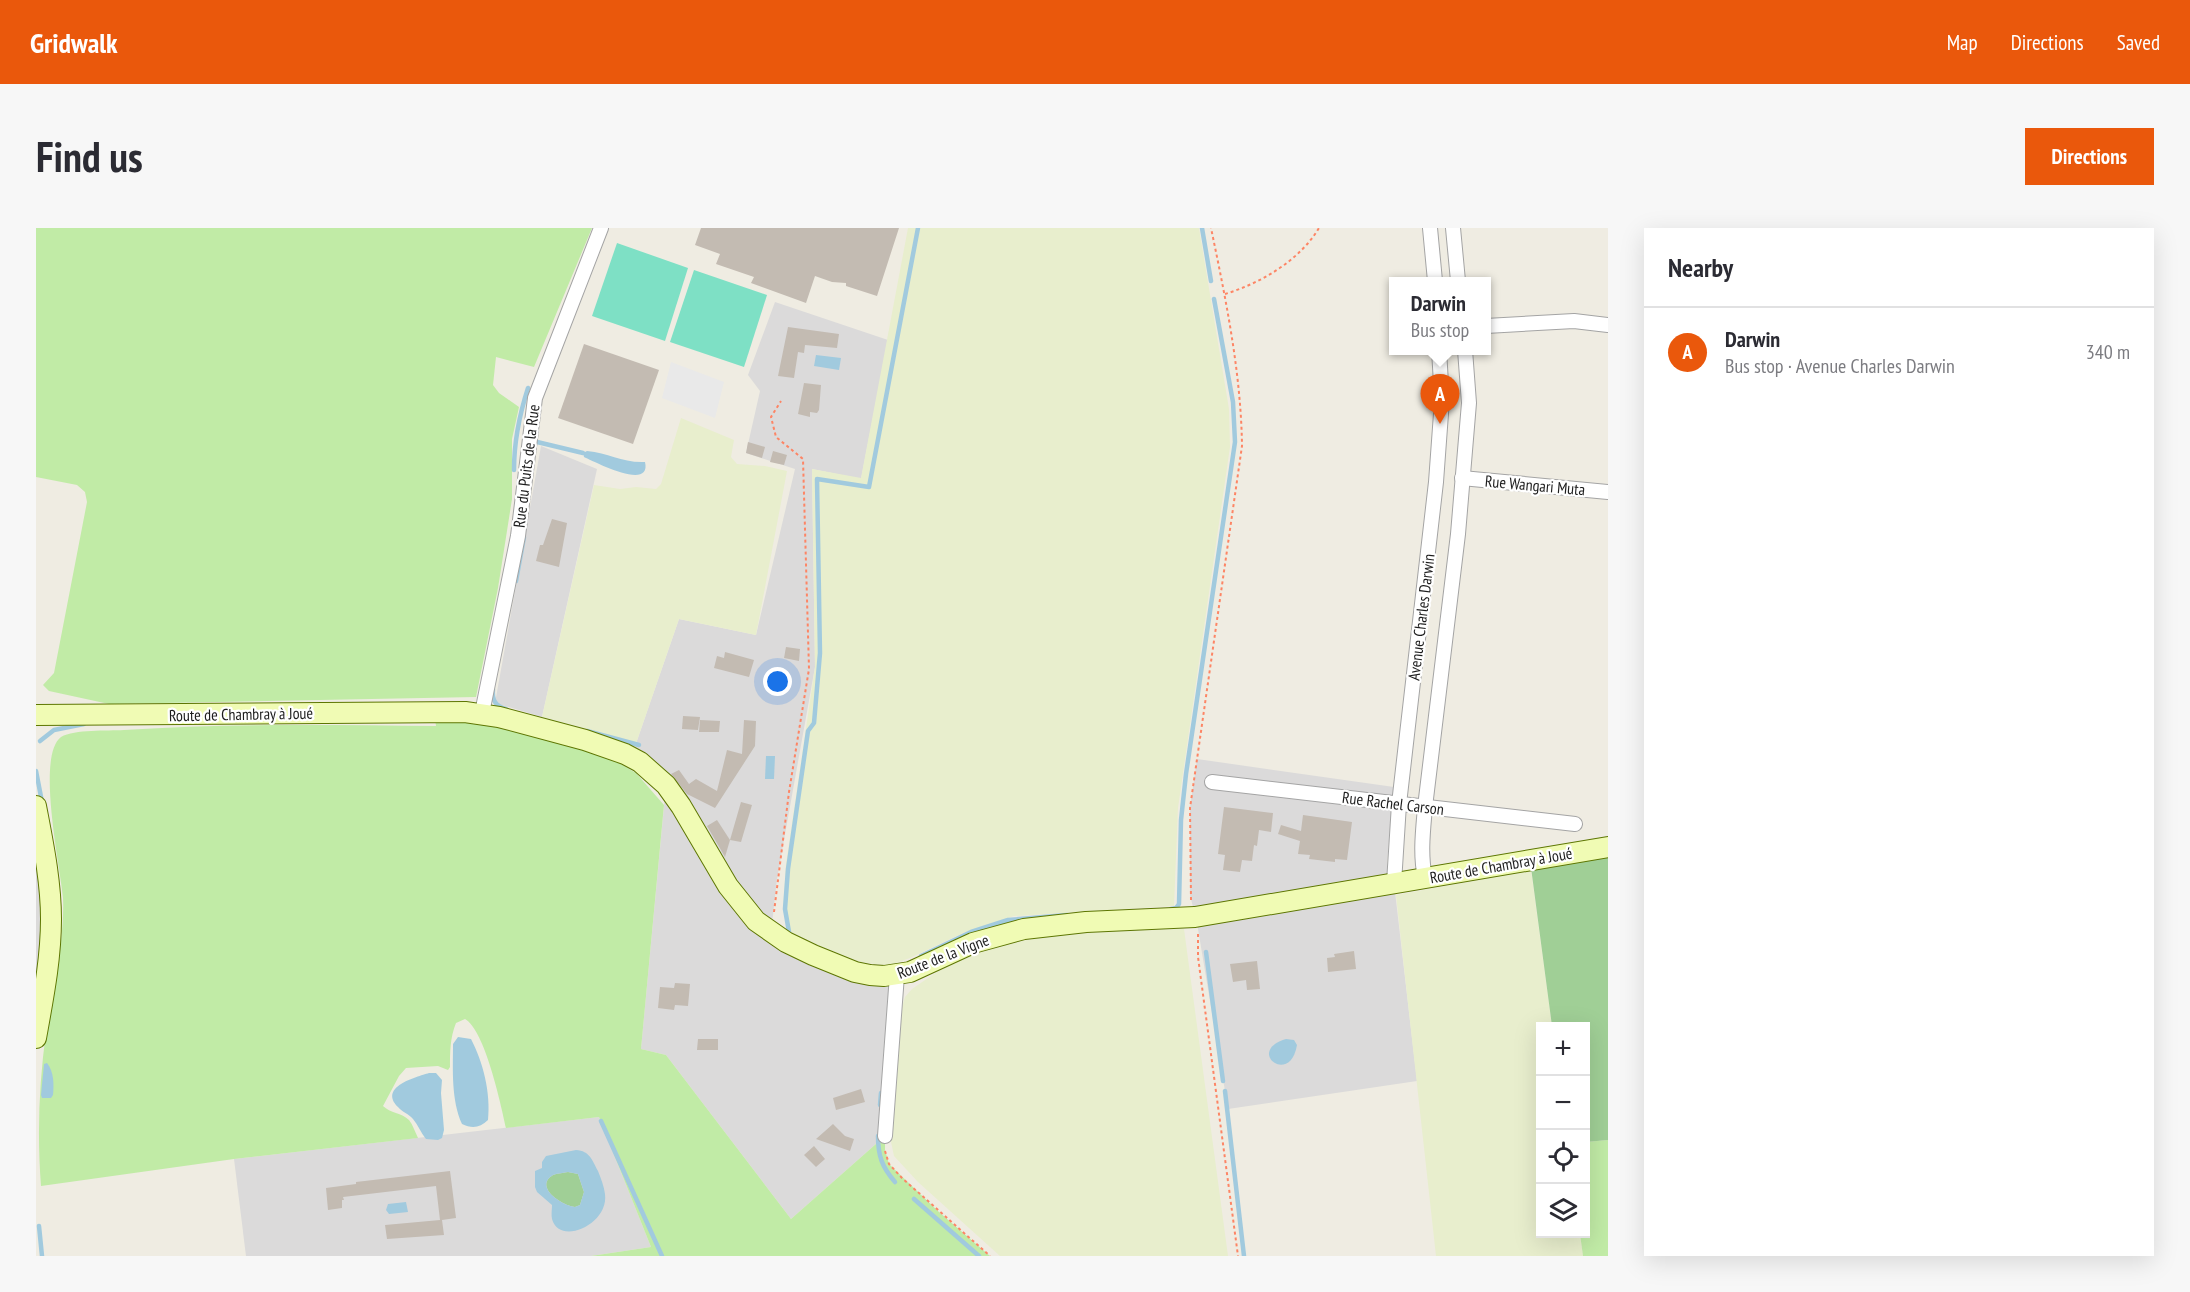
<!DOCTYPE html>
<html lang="en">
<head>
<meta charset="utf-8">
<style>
	body { margin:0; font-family:"PT Sans Narrow",sans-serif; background:#f7f7f7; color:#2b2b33 }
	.controls { position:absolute; right:18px; bottom:18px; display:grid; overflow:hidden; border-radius:0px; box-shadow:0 6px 24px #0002 }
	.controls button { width:54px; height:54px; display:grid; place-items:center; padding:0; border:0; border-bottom:2px solid #e1e1e2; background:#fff; color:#2b2b33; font:30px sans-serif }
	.you { position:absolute; left:742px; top:454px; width:21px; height:21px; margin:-15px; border:4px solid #fff; border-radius:50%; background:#1a73e8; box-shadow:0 0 0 9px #1a73e833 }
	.badge { display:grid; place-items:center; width:39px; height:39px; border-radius:50%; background:#ea580c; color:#fff; font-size:20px; font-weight:700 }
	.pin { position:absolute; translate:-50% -50px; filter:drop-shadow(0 2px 3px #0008) }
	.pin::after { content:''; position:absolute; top:32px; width:21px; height:18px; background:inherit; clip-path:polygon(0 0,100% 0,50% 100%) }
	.popup { position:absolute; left:1353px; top:49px; width:102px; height:78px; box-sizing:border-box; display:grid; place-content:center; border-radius:0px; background:#fff; filter:drop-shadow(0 2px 4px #0005); font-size:20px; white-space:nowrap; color:#7c7c81 }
	.popup b { font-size:22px; color:#2b2b33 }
	.popup::after { content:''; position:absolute; left:50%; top:100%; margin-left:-12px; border:12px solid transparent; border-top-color:#fff }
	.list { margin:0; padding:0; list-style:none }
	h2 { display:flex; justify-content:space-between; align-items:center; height:78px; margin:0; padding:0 24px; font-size:26px }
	h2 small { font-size:20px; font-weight:400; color:#7c7c81 }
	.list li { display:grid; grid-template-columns:39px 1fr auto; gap:18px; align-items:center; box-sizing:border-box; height:90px; padding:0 24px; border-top:2px solid #e1e1e2 }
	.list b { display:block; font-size:22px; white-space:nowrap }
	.list p { margin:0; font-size:20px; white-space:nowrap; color:#7c7c81 }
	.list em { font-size:20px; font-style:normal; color:#7c7c81 }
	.icon { flex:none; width:33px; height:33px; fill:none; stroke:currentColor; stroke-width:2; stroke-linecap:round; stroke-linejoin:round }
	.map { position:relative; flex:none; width:1572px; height:1028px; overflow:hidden; border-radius:0px }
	header { display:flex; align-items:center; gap:36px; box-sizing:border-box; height:84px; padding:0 30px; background:#ea580c; color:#fff }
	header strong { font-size:28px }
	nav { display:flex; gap:33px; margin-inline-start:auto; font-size:21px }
	.intro { display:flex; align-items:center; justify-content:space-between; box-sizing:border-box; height:144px; padding:0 36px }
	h1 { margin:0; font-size:42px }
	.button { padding:15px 27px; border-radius:0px; background:#ea580c; color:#fff; font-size:21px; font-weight:700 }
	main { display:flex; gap:36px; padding:0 36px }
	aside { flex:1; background:#fff; border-radius:0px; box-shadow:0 6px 24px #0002 }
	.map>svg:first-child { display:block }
	.residential { fill:#dbdada }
	.farmland { fill:#e8eecd }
	.grass { fill:#c1eba6 }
	.forest { fill:#a0cf96 }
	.pitch { fill:#7ee0c5 }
	.parking { fill:#e9e9e9 }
	.water { fill:#a1cade; fill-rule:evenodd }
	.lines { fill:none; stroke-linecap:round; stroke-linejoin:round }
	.stream { stroke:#a1cade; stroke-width:4.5 }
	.building { fill:#c3bbb2 }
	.street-casing { stroke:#a4a4a4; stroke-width:16 }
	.secondary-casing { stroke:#5d7602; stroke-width:22 }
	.path { stroke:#fd8565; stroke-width:2; stroke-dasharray:3 3; stroke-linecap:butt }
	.street { stroke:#fff; stroke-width:14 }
	.secondary { stroke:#f0fbb4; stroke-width:20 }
	.labels { text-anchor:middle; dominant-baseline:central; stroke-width:4.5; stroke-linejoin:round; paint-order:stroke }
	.street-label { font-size:16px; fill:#1d1d1d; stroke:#fff }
</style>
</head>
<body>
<header>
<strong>Gridwalk</strong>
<nav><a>Map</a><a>Directions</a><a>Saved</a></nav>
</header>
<div class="intro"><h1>Find us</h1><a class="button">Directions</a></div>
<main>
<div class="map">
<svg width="1572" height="1028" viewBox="0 0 1572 1028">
	<rect width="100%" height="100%" fill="#efece2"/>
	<!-- residential -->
	<g class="residential">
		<polygon points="739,74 852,112 825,251 776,241 779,439 741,651 735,705 755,717 861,747 849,908 755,991 630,827 605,821 630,557 595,530 643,391 720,407 759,241 710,225 724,163 712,147"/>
		<polygon points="505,218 561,241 506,489 459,475"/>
		<polygon points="1161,531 1358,559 1351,635 1358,655 1381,853 1192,881 1161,695 1154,667 1154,580"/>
		<polygon points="10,632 0,797 0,634"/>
		<polygon points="563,889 615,1019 555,1028 210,1028 198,931"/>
	</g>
	<!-- farmland -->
	<g class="farmland">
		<polygon points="872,0 1163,0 1193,181 1194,219 1142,580 1138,678 978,688 927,705 874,730 854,737 846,737 824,734 797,725 753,705 747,682 750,636 779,439 776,241 825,250"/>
		<polygon points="645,190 698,212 695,229 701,236 729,238 751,243 720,407 643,391 595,530 506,500 506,489 558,257 584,261 600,259 620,261 625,256"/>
		<polygon points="1495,642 1516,798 1504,798 1504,1006 1544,1006 1547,1028 1400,1028 1360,667"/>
		<polygon points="1148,701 1192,1028 964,1028 882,954 858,928 855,914 865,782 869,769 876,761 911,737 960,715 1027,704"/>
	</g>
	<!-- grass -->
	<g class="grass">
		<polygon points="0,0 556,0 498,139 460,129 457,157 463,165 483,179 476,211 476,271 462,360 440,469 73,476 13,463 7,457 18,445 51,274 49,264 41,257 0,249"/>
		<path d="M 399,491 L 440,492 L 550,521 L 578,532 L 600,545 L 628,577 L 605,821 L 630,827 L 755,991 L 849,908 L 849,922 L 853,936 L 903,984 L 954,1028 L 555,1028 L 615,1019 L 563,889 L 470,900 C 465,877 449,802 429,791 L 420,795 C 414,810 414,824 414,839 L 412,842 L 402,838 L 370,840 L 363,848 L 347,878 C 354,885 366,885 373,892 C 377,897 379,904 382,910 L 198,931 L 5,958 C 1,906 3,856 10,804 C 16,761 29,713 27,670 C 24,637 0,528 25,509 C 39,501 71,503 88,502 C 191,495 296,497 400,498 Z"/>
		<polygon points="1572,912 1572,1028 1547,1028 1544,1006 1550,1006 1550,914"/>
	</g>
	<!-- forest -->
	<g class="forest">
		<polygon points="1572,609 1572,912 1550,914 1550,798 1516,798 1494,632"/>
		<path d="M 532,944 L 542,946 L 548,964 L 544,977 L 539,979 C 527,978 497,959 517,947 C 522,945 528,945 532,944 Z"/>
	</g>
	<!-- pitch -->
	<g class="pitch">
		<polygon points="581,15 652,40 629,113 556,88"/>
		<polygon points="658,42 731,67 708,139 634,114"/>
	</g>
	<!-- parking -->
	<polygon class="parking" points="635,134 688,154 679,190 626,170"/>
	<!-- water -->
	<g class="water">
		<polygon points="780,127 805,130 803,142 778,138"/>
		<path d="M 551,223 C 573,225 586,235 609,234 C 616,264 557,233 548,229 L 547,225 Z"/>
		<polygon points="730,528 739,528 738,551 729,551"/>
		<path d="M 422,809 L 435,811 C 447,834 455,865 452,892 C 444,900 436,901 426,896 C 415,872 417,841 417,816 Z"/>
		<path d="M 1250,811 L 1258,812 L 1261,817 C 1254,859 1209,823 1250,811 Z"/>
		<path d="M 11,835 C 18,844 18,856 17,867 L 15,870 L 6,870 L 5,867 L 8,836 Z"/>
		<path d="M 393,845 L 400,845 L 406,852 L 405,865 L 408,902 L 406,910 L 402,912 L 390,911 C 385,905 382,897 377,891 C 373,886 366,884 362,879 C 342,859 380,849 393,845 Z"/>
		<path d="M 540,922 C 554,923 556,932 562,943 C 565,951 568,958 569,966 C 573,997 523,1018 516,991 C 515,987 516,981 516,977 L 501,964 L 499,959 L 499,943 L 506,940 L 506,934 L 510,928 ZM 532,944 L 542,946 L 548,964 L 544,977 L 539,979 C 527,978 497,959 517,947 C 522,945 528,945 532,944 Z"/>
		<polygon points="370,974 372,984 353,986 350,982 352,976"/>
	</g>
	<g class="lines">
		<!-- stream -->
		<g class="stream">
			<polyline points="1166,0 1175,53"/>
			<polyline points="497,213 547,225"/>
			<path d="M 478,242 C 478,213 483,188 492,160"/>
			<polyline points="480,353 488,309"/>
			<path d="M 457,461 C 456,472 459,478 470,481"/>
			<polyline points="551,503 603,517"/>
			<polyline points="4,513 18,502 48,496"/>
			<polyline points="0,543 6,574"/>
			<polyline points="1135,681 1140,680 1143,676 1145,592 1150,546 1199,214 1197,174 1178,71"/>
			<polyline points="753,704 749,681 752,641 772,503 778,495 784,425 781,251 833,259 882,0"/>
			<polyline points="1170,724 1187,853"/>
			<polyline points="885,728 935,704 972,692 1031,687"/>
			<polyline points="1189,863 1208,1028"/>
			<polyline points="844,877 845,865"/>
			<polyline points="565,893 626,1028"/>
			<path d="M 842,908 C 842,928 846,939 859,954"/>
			<polyline points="878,971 943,1028"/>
			<polyline points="3,998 6,1028"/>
		</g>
	</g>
	<!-- building -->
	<g class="building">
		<polygon points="665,0 863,0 841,68 810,58 810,55 796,54 779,48 770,75 715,55 718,49 680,36 684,26 659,17"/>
		<polygon points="752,99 803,106 801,120 769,117 768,125 762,124 758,150 742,148"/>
		<polygon points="548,116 623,142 597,216 522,190"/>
		<polygon points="768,155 785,157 783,182 781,185 774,184 774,189 762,186"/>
		<polygon points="712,214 729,219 726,230 710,225"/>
		<polygon points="737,223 751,227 748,237 734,234"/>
		<polygon points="516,291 531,295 523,339 500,333 504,317 507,317"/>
		<polygon points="750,419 764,421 763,433 748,430"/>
		<polygon points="689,424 718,432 713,449 678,440 681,428 688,430"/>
		<polygon points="647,488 664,489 662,502 646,501"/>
		<polygon points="664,492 684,493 683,504 663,504"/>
		<polygon points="708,492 720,493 719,518 679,580 651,566 635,546 643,542 653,556 660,551 681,563 691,522 706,526"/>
		<polygon points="705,574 716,577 705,614 694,612"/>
		<polygon points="1188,579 1237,585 1235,604 1223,602 1221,618 1218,617 1216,633 1206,632 1204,644 1187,642 1189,627 1182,626"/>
		<polygon points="1267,587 1316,594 1311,632 1299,631 1299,634 1273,631 1274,627 1262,626 1264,613 1242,606 1245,597 1265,603"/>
		<polygon points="681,592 694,612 689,629 671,598"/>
		<polygon points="1318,723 1320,741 1292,744 1291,730 1299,729 1298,726"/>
		<polygon points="1221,733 1224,761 1211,762 1210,752 1197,754 1194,736"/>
		<polygon points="639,755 654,756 652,778 639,777 638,782 622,780 624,759 638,760"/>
		<polygon points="662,811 682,811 682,822 661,822"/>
		<polygon points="825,861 829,874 800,882 797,870"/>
		<polygon points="797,896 809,908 818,911 814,923 780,911"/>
		<polygon points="778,918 789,931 780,939 768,927"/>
		<polygon points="414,943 420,990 406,992 408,1007 351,1011 349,997 404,992 400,958 307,969 308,972 306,972 306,980 292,982 290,960 320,956 320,954"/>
	</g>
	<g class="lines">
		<defs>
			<g id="street">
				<polyline points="1394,0 1399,53"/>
				<polyline points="1417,0 1422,53"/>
				<polyline points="1450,98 1538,93 1572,97"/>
				<polyline points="1426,250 1572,264"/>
				<polyline points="446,485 482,308 499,170 565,0"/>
				<polyline points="1176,554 1539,596"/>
				<path d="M 1389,650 C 1384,626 1387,603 1389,579 L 1422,306 L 1433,175 L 1429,122"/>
				<polyline points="1358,655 1363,576 1400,254 1406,172 1403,122"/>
				<polyline points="849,908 861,747"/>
			</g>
			<g id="secondary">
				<polyline points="0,487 429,484 463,489 549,512 589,526 604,534 630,557 645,578 692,658 720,693 750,714 777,727 819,744 834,747 848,748 874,744 937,715 988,701 1050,694 1159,689 1572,619"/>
				<path d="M 0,578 C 7,615 15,653 15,691 C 15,731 7,771 0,810"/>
			</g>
		</defs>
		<!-- street casing -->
		<use href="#street" class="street-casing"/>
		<!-- secondary casing -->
		<use href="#secondary" class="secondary-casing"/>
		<!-- path -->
		<g class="path">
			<path d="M 1189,66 C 1225,55 1263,33 1283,0"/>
			<path d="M 1155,672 L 1154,580 L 1206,218 C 1205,145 1190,72 1175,0"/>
			<polyline points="738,684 753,564 773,441 767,231 740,209 735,189 745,173"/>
			<polyline points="1162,706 1162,729 1202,1028"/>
			<polyline points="849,923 853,936 866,950 954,1028"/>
		</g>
		<!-- street -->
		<use href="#street" class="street"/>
		<!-- secondary -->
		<use href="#secondary" class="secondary"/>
	</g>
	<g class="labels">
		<!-- street labels -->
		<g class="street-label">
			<text transform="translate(490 238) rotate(-83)">Rue du Puits de la Rue</text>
			<text transform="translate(1499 257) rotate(5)">Rue Wangari Muta</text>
			<text transform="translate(1385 389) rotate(-83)">Avenue Charles Darwin</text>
			<text transform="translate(205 486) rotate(-1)">Route de Chambray à Joué</text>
			<text transform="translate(1357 575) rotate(7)">Rue Rachel Carson</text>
			<text transform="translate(1465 637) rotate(-10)">Route de Chambray à Joué</text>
			<text transform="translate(907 728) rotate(-21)">Route de la Vigne</text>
		</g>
	</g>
</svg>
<div class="controls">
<button>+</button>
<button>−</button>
<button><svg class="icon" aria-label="locate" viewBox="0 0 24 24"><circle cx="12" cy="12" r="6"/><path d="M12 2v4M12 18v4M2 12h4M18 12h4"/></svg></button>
<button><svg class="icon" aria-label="layers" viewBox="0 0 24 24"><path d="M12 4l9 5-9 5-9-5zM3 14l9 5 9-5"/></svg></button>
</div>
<div class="you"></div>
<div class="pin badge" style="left:1404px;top:196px">A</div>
<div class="popup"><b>Darwin</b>Bus stop</div>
</div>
<aside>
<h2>Nearby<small></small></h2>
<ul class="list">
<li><span class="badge">A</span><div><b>Darwin</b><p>Bus stop · Avenue Charles Darwin</p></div><em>340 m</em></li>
</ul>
</aside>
</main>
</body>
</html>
